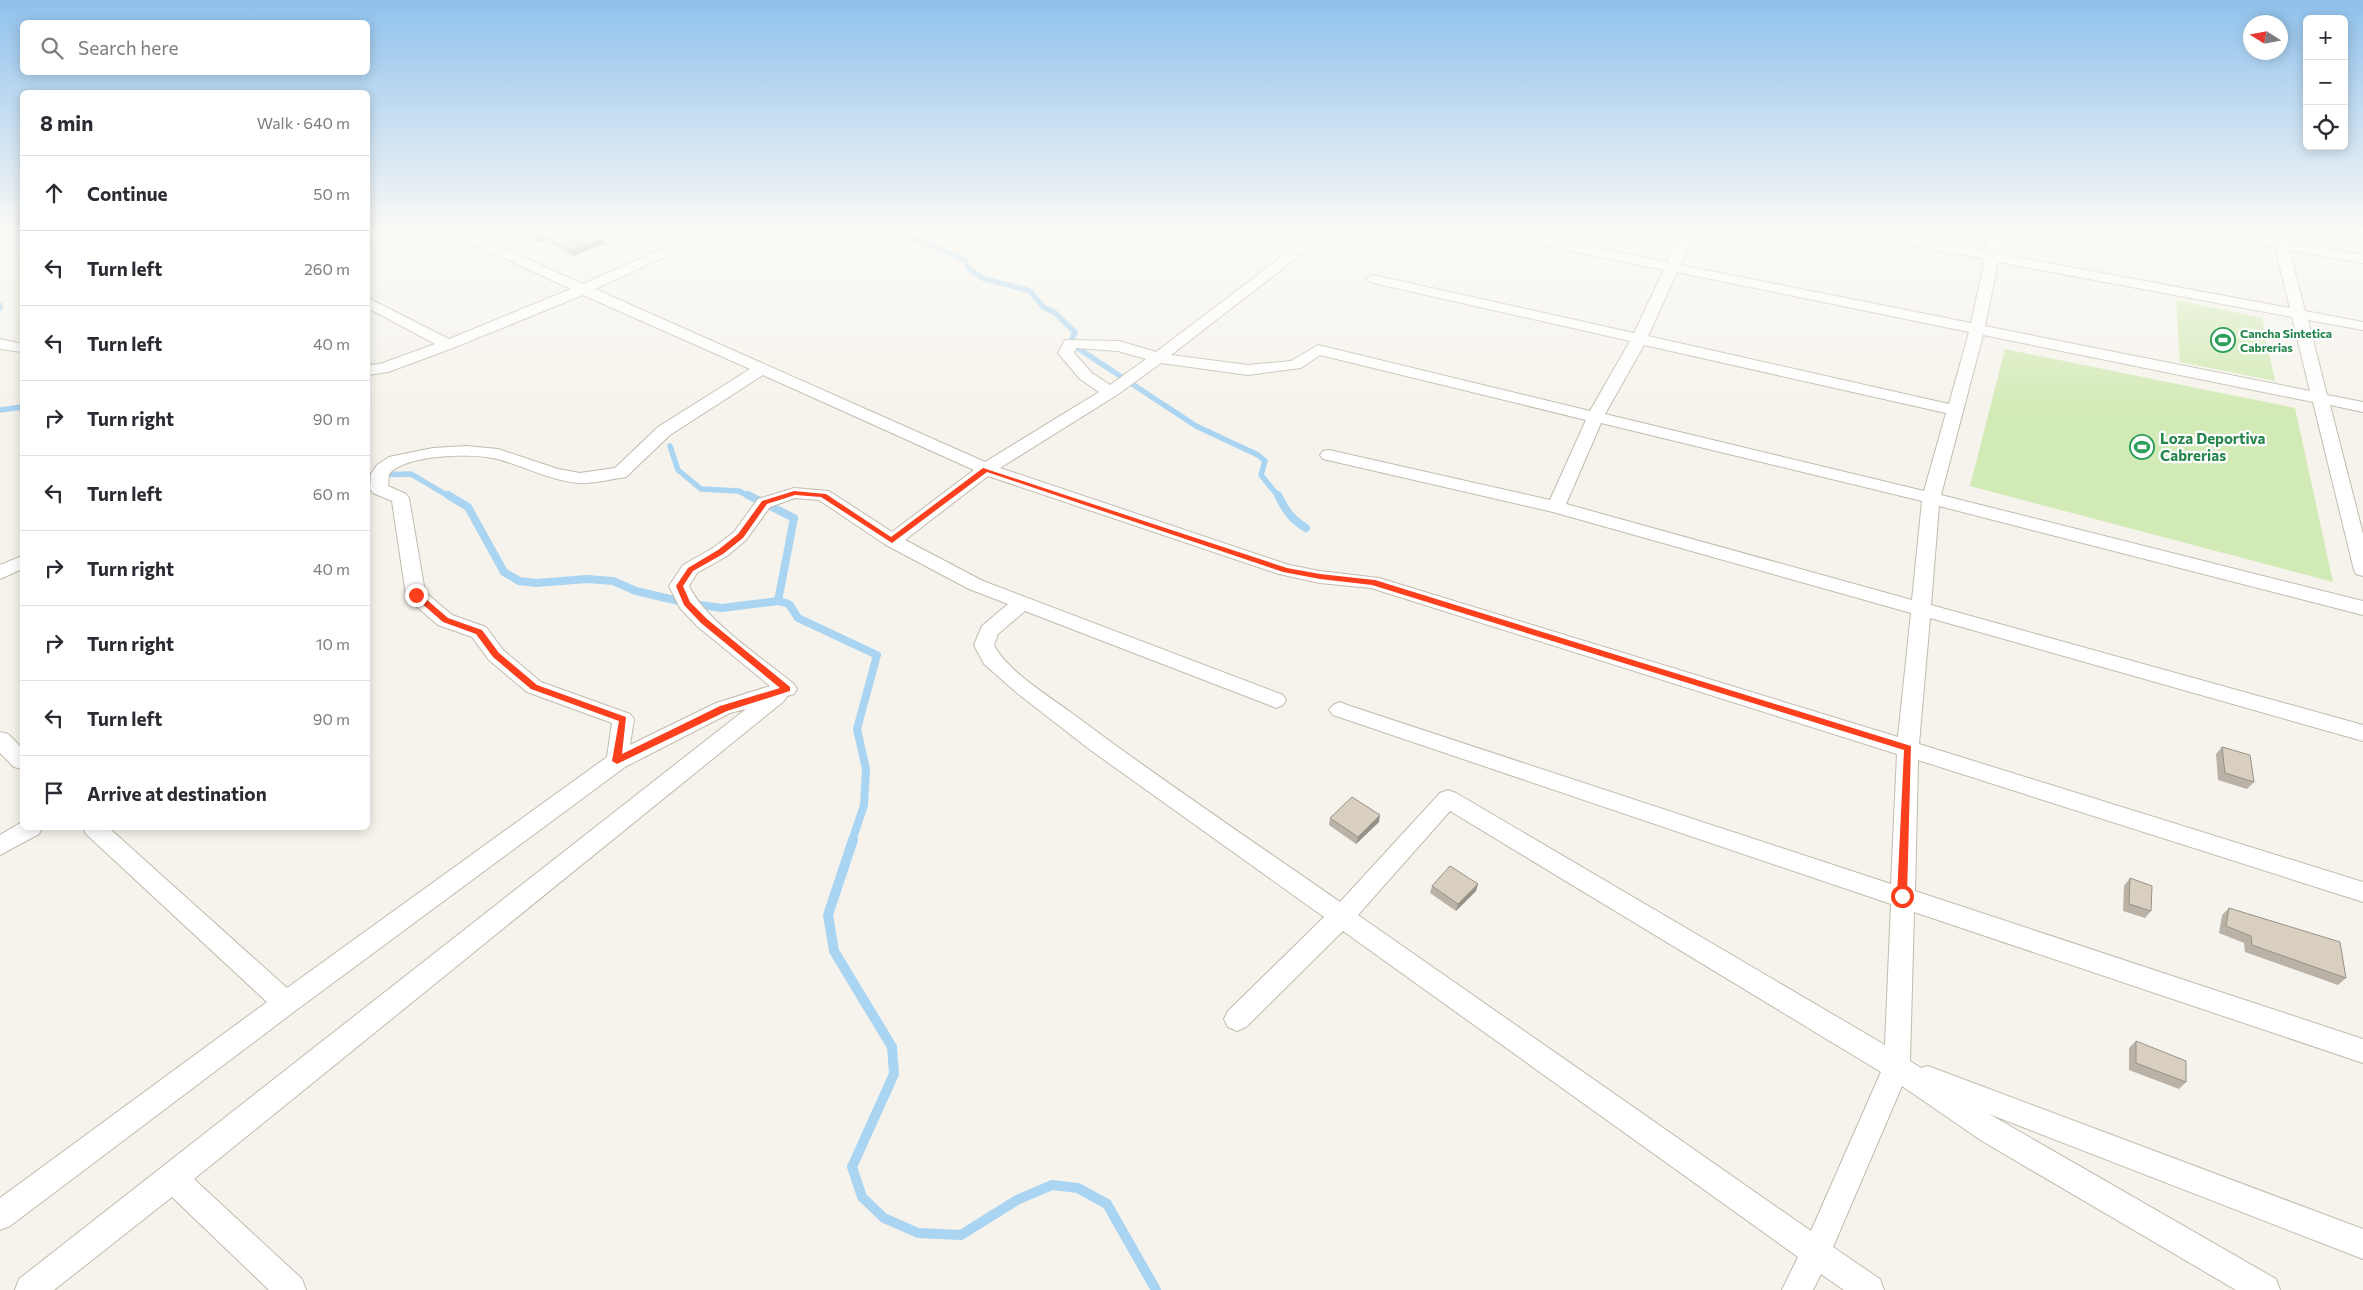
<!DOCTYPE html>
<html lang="en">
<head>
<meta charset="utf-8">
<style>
	body { margin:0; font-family:Commissioner,sans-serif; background:#f2f2f3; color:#2b2b33 }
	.controls { position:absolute; right:15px; top:15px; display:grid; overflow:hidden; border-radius:8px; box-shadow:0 2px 12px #0003 }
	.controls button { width:45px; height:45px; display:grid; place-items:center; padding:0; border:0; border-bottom:1px solid #e1e1e2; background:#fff; color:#2b2b33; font:25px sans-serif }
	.compass { position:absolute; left:2243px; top:15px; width:45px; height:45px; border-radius:50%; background:#fff; box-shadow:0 2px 12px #0003; rotate:281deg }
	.stop { position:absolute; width:15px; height:15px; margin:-11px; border:4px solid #fc3f1d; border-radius:50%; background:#fff }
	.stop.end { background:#fc3f1d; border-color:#fff; box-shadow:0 1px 5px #0008 }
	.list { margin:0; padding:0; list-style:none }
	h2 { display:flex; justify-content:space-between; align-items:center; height:65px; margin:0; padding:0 20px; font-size:21px }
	h2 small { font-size:16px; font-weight:400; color:#7c7c81 }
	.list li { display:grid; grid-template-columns:32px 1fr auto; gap:15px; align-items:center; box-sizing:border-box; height:75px; padding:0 20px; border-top:1px solid #e1e1e2 }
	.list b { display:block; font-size:19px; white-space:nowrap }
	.list em { font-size:16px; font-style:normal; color:#7c7c81 }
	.icon { flex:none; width:28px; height:28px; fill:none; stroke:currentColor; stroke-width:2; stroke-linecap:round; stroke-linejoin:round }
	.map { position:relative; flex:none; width:2363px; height:1290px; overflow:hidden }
	.search { position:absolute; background:#fff; box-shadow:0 2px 12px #0003; left:20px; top:20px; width:350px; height:55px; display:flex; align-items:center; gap:12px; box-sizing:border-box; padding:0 18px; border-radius:8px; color:#7c7c81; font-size:19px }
	.panel { position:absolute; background:#fff; box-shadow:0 2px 12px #0003; left:20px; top:90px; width:350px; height:740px; border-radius:8px }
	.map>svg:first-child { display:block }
	.green { fill:#d2eab5 }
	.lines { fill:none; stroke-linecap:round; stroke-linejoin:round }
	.stream-far2 { stroke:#a9d4f2; stroke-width:5.5 }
	.stream-far1 { stroke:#a9d4f2; stroke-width:8 }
	.stream { stroke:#a9d4f2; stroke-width:10 }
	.street-casing { stroke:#c2bbae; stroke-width:2 }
	.street { fill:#fff; fill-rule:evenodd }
	.wall { fill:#bab2a6 }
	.shaded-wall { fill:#979187 }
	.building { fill:#d8cfc1; stroke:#979187 }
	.route { fill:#fc3f1d }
	.labels { text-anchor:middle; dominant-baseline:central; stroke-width:4.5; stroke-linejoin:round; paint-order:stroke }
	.far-leisure-label { font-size:12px; font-weight:bold; fill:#27864d; stroke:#fff; text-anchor:start }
	.leisure-label { font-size:15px; font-weight:bold; fill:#27864d; stroke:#fff; text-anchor:start }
</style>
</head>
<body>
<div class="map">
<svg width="2363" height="1290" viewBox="0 0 2363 1290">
	<rect width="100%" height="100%" fill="#f6f3ec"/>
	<!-- green -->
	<g class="green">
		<polygon points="2176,300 2262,318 2275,381 2180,362"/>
		<polygon points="2005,349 2295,408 2333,582 1970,486"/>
	</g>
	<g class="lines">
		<!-- stream-far2 -->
		<g class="stream-far2">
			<polyline points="913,232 914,239 965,260 969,269 982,278 1030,291 1043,307 1054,312 1075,332 1070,343 1196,426 1258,455 1265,461 1261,475 1279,497"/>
			<polyline points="0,305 0,308"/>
			<polyline points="0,410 22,407"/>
			<polyline points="670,446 678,470 701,489 739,491 750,497"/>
			<polyline points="368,475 411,474 450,497"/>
		</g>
		<!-- stream-far1 -->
		<g class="stream-far1">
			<polyline points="448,495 468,507 504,572 519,581 536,583 587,579 613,581 636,591 687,603 722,608 778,601 789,604 798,618 877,655 857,729 866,769 864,805 852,841"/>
			<polyline points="748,495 794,518 778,601"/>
			<path d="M 1278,495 C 1286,511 1291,519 1306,528"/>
		</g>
		<!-- stream -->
		<polyline class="stream" points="853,840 828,915 834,951 892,1047 894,1074 852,1167 862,1197 884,1218 918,1233 961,1235 1017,1200 1052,1185 1078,1188 1107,1204 1156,1290"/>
		<defs>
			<g id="street">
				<path d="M 448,232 L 467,232 L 583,284 L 700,232 L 719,232 L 595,289 L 985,462 L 1099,392 L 1080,379 L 1058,353 L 1065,340 L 1119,341 L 1156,352 L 1314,232 L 1330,232 L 1171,355 L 1248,365 L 1291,361 L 1318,345 L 1590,411 L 1630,341 L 1373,283 L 1366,279 L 1373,275 L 1634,333 L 1664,270 L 1498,236 L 1491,232 L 1519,232 L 1667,262 L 1681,232 L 1695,232 L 1680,265 L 1971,323 L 1985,259 L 1861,236 L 1854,232 L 1884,232 L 1986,251 L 1987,232 L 2001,232 L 1999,254 L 2290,308 L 2275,247 L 2213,236 L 2206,232 L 2237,232 L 2273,239 L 2271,232 L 2285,232 L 2287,241 L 2363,255 L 2363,263 L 2289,250 L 2305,311 L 2363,322 L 2363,330 L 2308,320 L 2327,395 L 2363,402 L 2363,412 L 2330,405 L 2363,534 L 2363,576 L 2356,574 L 2354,570 L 2313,402 L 1983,335 L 1941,495 L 2363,601 L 2363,615 L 1939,506 L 1931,605 L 2363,725 L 2363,741 L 1930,618 L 1919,744 L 2363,882 L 2363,902 L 1918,760 L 1915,891 L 2363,1039 L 2363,1063 L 1914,912 L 1910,1061 L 1921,1068 L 1928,1066 L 2363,1229 L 2363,1259 L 1989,1114 L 2276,1279 L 2280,1290 L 2236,1290 L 1982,1141 L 1902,1086 L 1833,1247 L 1880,1279 L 1884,1290 L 1844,1290 L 1821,1274 L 1813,1290 L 1782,1290 L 1798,1257 L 1343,931 L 1246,1027 L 1237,1031 L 1228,1027 L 1224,1019 L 1228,1011 L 1324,917 L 1089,749 L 1017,693 L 984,664 L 974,645 L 982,626 L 1008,604 L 969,589 L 886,545 L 819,500 L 795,498 L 770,507 L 746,540 L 727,556 L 697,573 L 689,586 C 705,620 763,659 794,684 L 797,689 L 794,694 L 787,696 L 784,701 L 194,1179 L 302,1279 L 306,1290 L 269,1290 L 172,1197 L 54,1290 L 15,1290 L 19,1279 L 746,709 L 730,713 L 625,767 L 295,1011 L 10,1226 L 0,1230 L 0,1198 L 267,1002 L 86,834 L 83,828 L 109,828 L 287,988 L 607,757 L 612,723 L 527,692 L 489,660 L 472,637 L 438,625 L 409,600 L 406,595 L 392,501 L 373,493 L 370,489 L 371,474 L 377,465 L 389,457 L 433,448 L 466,446 L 498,449 L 558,469 L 580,473 L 615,468 L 658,427 L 750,369 L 583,295 L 453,348 L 388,372 L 368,375 L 368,365 L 380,364 L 435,344 L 368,308 L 368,298 L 449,339 L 571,289 ZM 1998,262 L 2292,317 L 2310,391 L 1985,326 ZM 1677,272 L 1969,332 L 1949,404 L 1648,336 ZM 1644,345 L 1946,413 L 1924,491 L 1605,414 ZM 1076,348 L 1118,351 L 1146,359 L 1110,385 L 1092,373 L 1074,353 ZM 1320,355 L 1586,420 L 1550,500 L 1329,450 L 1323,451 L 1320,455 L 1323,459 L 1553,512 L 1911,613 L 1898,737 L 1379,578 L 1320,571 L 1289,565 L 1000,468 L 1117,395 L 1161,363 L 1248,375 L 1301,368 ZM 763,375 L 974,470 L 892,532 L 829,491 L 794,488 L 758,499 L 734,532 L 713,548 L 683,565 L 669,586 L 680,608 L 697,626 L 770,686 L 716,703 L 630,745 L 634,719 L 630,714 L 541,682 L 503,650 L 486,627 L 452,615 L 425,592 L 409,498 L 406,494 L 388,486 L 389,474 C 407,454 472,453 497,459 C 524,466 549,480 578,483 C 591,484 607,480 620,478 L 626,477 L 670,435 ZM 1601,423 L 1922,501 L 1912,600 L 1566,504 ZM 988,476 L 1279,574 L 1320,583 L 1371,588 L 1897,754 L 1891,884 L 1347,705 L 1340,702 L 1333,705 L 1329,710 L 1333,715 L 1891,904 L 1885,1045 L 1456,793 L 1448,790 L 1440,793 L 1340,902 C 1251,840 1160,779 1073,714 C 1049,696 1007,671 994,645 L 998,634 L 1025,611 L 1269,705 L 1276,708 L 1283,705 L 1286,700 L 1283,695 L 983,581 L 905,540 ZM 1450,811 L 1881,1072 L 1811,1231 L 1358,915 Z"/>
				<polygon points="0,339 22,344 22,352 0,349"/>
				<polygon points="22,556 22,569 0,579 0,565"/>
				<polygon points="0,732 8,734 22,748 22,769 14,767 0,753"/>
				<polygon points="22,822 22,828 42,828 39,834 0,855 0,835"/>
			</g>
		</defs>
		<!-- street casing -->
		<use href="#street" class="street-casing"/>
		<!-- street -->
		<use href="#street" class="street"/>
	</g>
	<!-- wall -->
	<g class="wall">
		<polygon points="524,232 602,232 602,234 598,235 605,244 573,256 546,240 536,243"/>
		<polygon points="1820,232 1857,232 1854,238"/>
		<polygon points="2340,232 2363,232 2363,237"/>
		<polygon points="2222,747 2254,782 2247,789 2218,780 2216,754"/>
		<polygon points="1330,818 1379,822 1356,844 1329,825"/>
		<polygon points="2130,878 2151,911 2145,918 2123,911 2124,886"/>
		<polygon points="1478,884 1476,891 1456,911 1430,893 1432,886"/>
		<polygon points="2229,908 2346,978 2338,985 2245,952 2244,943 2219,933 2222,915"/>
		<polygon points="2136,1041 2186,1082 2179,1089 2129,1070 2129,1048"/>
	</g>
	<!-- shaded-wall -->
	<g class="shaded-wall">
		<polygon points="592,232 602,232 602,234 593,237"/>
		<polygon points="543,234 546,240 536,243 533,236"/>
		<polygon points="603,238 605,244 573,256 571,250"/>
		<polygon points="1380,815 1379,822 1356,844 1358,837"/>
		<polygon points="1478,884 1476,891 1456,911 1458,904"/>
	</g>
	<!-- building -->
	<g class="building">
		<polygon points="528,232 594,232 603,238 571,250 543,234 533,236"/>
		<polygon points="2222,747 2250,755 2254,782 2225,773"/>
		<polygon points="1352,797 1380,815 1358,837 1330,818"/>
		<polygon points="1450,866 1478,884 1458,904 1432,886"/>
		<polygon points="2130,878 2152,886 2151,911 2129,904"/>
		<polygon points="2229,908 2340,942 2346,978 2252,945 2251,936 2226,926"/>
		<polygon points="2136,1041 2186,1061 2186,1082 2136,1063"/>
	</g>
	<!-- sky -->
	<linearGradient id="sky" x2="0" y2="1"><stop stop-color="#8fc1ec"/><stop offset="0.56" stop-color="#fbfaf6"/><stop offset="1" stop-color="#fbfaf6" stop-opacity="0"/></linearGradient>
	<rect width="2363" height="413" fill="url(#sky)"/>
	<!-- route -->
	<polygon class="route" points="983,468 1287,568 1320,574 1375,580 1911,746 1907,896 1902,900 1897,896 1904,750 1372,585 1320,579 1283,572 987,472 892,543 821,497 795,495 767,504 743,538 723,554 693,571 683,586 690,602 707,619 790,687 790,691 727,711 617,764 612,761 619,721 531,689 493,657 476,634 443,622 412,595 419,593 448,618 482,630 499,653 537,685 626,717 622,754 720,706 780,688 701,623 684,605 676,586 688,568 718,550 738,534 762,501 794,491 826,494 891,537"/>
	<!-- icons -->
	<defs>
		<symbol id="stadium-ring" viewBox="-11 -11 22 22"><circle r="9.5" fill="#fff" stroke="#2e9e5b" stroke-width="1.5"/><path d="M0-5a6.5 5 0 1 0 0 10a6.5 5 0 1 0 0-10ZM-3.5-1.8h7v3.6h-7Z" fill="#2e9e5b"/></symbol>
	</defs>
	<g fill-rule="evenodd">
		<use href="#stadium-ring" x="2209" y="326" width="28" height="28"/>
		<use href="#stadium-ring" x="2128" y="433" width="28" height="28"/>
	</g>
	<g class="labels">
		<!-- far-leisure labels -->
		<g class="far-leisure-label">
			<text x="2240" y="333">Cancha Sintetica<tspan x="2240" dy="14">Cabrerias</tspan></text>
		</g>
		<!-- leisure labels -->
		<g class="leisure-label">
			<text x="2160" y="438">Loza Deportiva<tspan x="2160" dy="17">Cabrerias</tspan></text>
		</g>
	</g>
</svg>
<div class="controls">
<button>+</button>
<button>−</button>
<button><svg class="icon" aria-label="locate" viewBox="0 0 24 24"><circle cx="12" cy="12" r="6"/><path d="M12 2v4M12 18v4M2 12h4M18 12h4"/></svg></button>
</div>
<svg class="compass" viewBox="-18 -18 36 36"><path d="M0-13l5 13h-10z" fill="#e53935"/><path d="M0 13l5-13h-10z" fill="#7c7c81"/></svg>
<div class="stop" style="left:1902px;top:896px"></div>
<div class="stop end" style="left:416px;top:595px"></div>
<div class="search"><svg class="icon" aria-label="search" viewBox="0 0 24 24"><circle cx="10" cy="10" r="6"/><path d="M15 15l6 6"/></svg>Search here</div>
<section class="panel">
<h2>8 min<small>Walk · 640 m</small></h2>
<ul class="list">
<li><svg class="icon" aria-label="ahead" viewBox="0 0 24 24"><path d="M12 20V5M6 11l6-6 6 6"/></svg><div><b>Continue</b></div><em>50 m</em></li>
<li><svg class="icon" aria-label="left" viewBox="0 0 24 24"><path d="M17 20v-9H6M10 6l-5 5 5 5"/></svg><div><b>Turn left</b></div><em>260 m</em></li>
<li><svg class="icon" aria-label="left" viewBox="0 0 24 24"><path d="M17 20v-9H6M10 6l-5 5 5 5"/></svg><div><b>Turn left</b></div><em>40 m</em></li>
<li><svg class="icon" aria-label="right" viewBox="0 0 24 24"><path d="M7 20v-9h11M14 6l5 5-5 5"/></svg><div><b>Turn right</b></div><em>90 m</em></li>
<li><svg class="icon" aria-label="left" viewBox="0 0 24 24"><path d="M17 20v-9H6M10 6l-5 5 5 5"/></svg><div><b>Turn left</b></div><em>60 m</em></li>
<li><svg class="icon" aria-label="right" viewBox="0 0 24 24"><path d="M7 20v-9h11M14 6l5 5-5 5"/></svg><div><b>Turn right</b></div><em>40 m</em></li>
<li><svg class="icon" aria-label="right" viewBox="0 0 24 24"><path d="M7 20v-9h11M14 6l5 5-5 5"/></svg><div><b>Turn right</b></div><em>10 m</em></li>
<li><svg class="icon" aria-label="left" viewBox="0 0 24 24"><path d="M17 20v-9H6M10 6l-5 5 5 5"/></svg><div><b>Turn left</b></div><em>90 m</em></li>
<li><svg class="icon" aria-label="arrive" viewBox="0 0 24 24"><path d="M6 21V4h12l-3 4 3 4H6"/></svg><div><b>Arrive at destination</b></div></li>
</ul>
</section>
</div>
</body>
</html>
